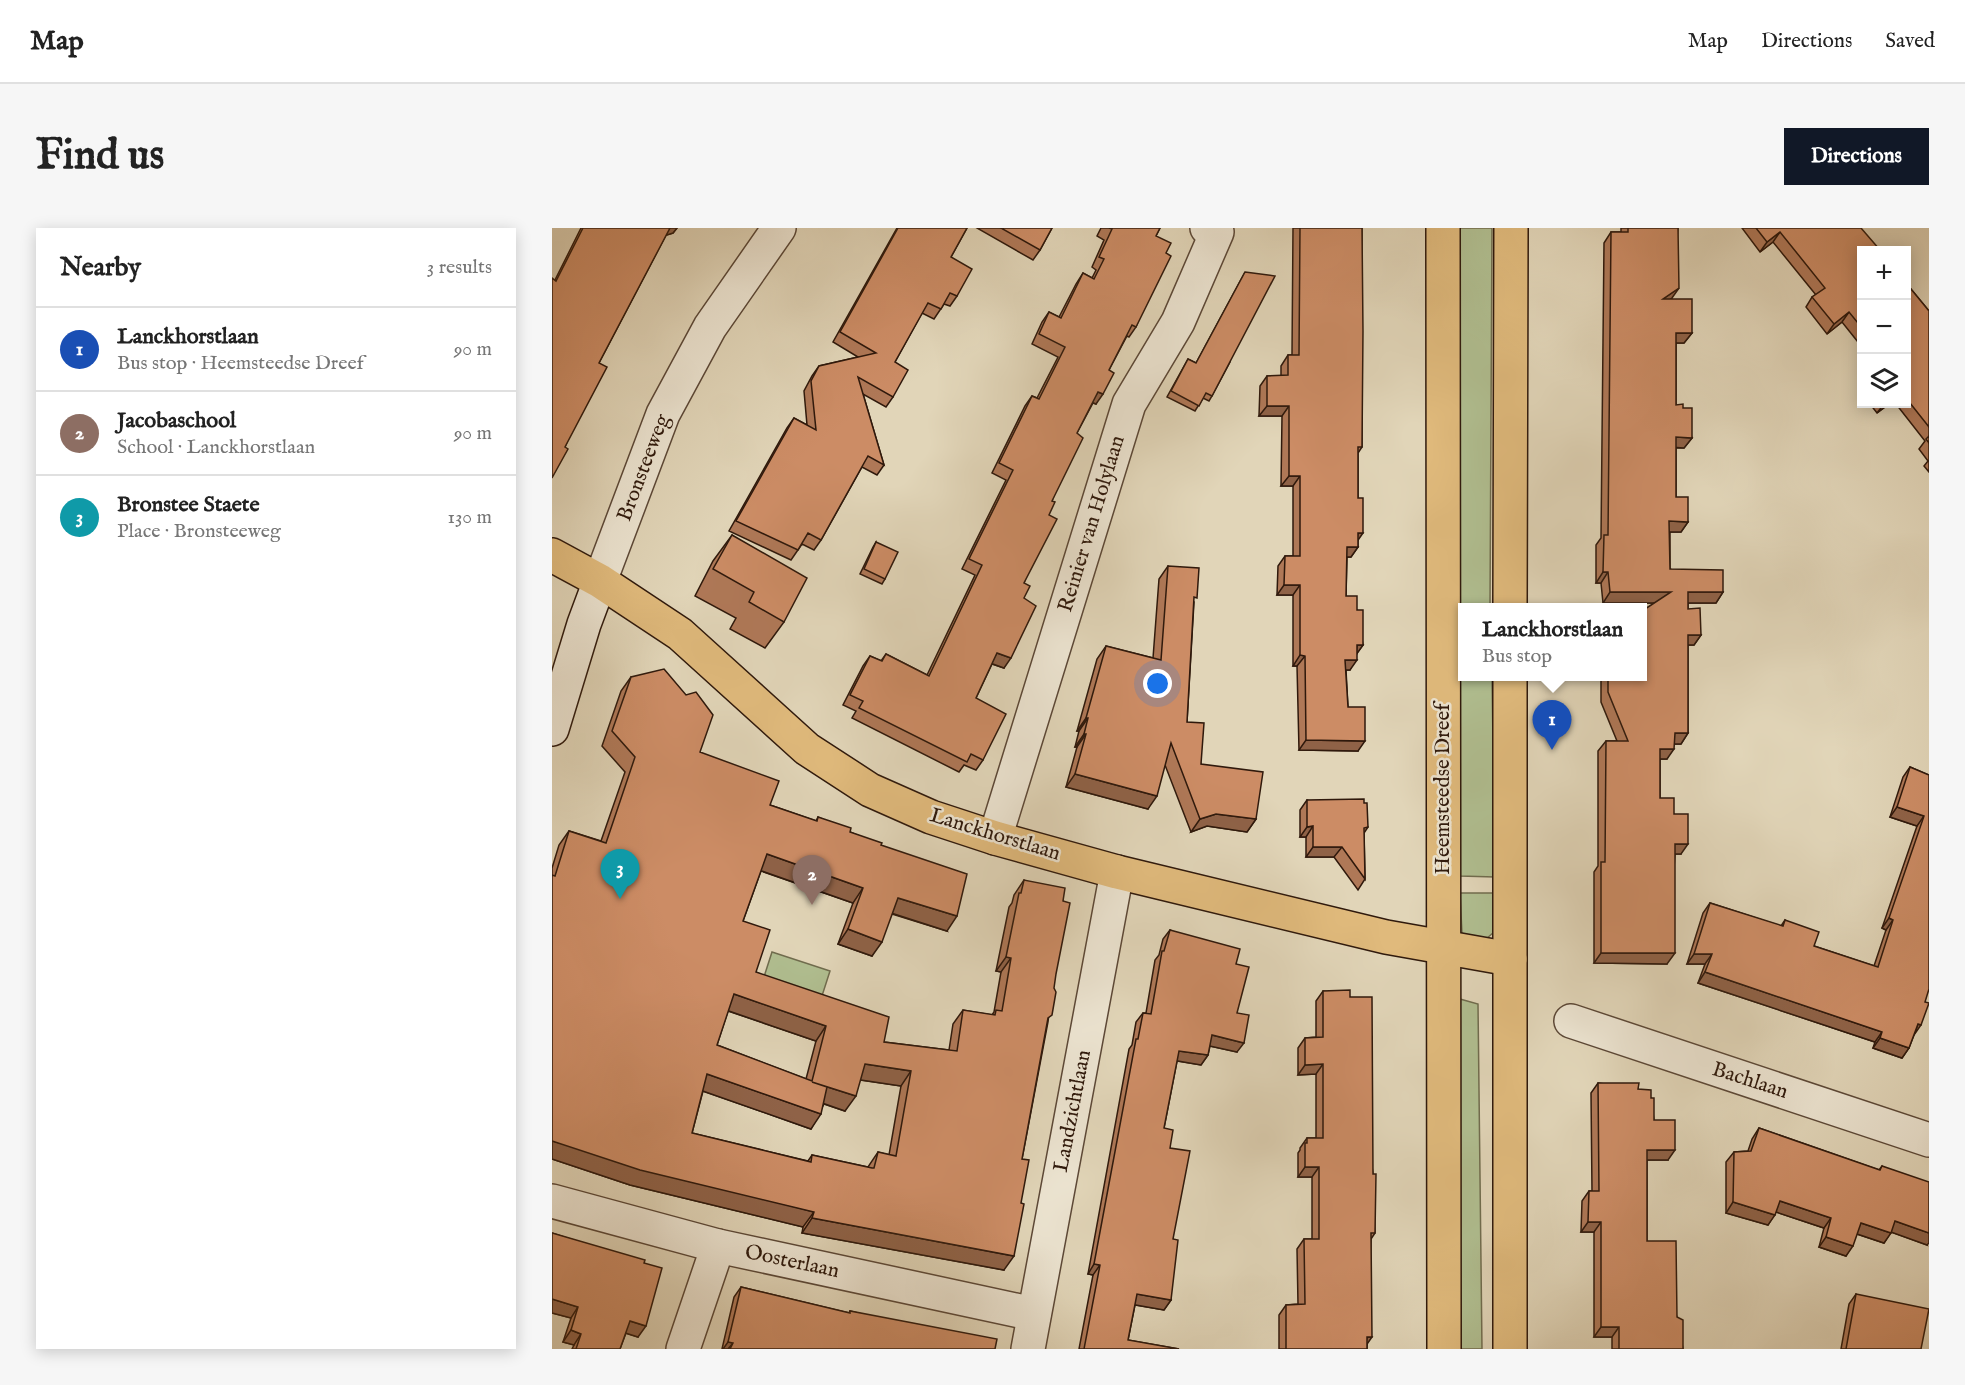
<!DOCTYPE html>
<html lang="en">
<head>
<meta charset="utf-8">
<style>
	body { margin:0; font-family:"IM FELL English",serif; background:#f6f6f6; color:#222 }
	.controls { position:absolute; right:18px; top:18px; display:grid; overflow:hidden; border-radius:0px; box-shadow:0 3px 15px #0003 }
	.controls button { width:54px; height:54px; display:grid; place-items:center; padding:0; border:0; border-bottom:2px solid #e0e0e0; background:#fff; color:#222; font:30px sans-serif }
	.you { position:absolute; left:606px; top:456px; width:21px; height:21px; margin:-15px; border:4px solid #fff; border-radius:50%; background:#1a73e8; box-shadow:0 0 0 9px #1a73e833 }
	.badge { display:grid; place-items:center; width:39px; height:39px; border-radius:50%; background:#111827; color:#fff; font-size:20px; font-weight:700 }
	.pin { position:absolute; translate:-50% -50px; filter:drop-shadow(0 2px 3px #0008) }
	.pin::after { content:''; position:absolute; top:32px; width:21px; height:18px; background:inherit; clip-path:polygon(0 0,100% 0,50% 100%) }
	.popup { position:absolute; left:906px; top:375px; width:189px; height:78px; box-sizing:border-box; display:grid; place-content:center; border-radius:0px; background:#fff; filter:drop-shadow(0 2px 4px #0005); font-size:20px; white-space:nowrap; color:#767676 }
	.popup b { font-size:22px; color:#222 }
	.popup::after { content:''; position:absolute; left:50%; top:100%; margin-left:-12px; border:12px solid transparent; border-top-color:#fff }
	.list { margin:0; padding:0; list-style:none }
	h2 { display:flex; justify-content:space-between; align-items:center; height:78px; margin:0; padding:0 24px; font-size:26px }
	h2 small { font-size:20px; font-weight:400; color:#767676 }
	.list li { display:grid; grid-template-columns:39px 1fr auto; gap:18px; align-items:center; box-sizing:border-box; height:84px; padding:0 24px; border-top:2px solid #e0e0e0 }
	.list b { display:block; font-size:22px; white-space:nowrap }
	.list p { margin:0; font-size:20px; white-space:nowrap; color:#767676 }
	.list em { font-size:20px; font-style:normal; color:#767676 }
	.icon { flex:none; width:33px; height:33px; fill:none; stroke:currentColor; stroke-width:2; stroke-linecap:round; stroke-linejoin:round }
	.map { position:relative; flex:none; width:1377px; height:1121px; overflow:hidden; border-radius:0px }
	header { display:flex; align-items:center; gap:36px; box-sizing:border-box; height:84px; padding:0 30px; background:#fff; border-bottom:2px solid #e0e0e0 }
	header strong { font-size:28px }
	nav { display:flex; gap:33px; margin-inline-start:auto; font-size:21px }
	.intro { display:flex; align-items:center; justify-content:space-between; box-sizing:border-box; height:144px; padding:0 36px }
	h1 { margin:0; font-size:42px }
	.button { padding:15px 27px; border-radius:0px; background:#111827; color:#fff; font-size:21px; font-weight:700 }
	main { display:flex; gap:36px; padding:0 36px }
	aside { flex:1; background:#fff; border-radius:0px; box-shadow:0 3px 15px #0003 }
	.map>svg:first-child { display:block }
	.green { fill:#b0be90; stroke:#706c4e; stroke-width:1.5 }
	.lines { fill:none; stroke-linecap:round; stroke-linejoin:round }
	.street-casing { stroke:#5c4837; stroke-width:36 }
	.secondary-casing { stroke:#2f190c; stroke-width:36 }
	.primary-casing { stroke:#2f190c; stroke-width:36 }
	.street { stroke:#ece4d1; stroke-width:33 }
	.secondary { stroke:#ece4d1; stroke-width:33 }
	.primary { stroke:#e0ba7c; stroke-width:33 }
	.wall { fill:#af7857; stroke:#2f190c; stroke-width:1.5; fill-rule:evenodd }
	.shaded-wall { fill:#8f6247; stroke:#2f190c; stroke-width:1.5 }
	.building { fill:#cc8c65; stroke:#2f190c; stroke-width:1.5; fill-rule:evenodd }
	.labels { text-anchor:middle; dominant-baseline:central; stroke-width:5; stroke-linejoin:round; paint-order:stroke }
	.street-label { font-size:21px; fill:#2f190c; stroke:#ece4d1 }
</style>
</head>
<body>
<header>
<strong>Map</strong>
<nav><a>Map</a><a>Directions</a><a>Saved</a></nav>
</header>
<div class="intro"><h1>Find us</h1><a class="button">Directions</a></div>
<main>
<aside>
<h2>Nearby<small>3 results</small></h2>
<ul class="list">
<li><span class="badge" style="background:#1a4fb4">1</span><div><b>Lanckhorstlaan</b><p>Bus stop · Heemsteedse Dreef</p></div><em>90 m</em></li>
<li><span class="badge" style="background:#8d6e63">2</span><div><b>Jacobaschool</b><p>School · Lanckhorstlaan</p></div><em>90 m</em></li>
<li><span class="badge" style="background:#0f9aa8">3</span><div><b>Bronstee Staete</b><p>Place · Bronsteeweg</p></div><em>130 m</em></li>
</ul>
</aside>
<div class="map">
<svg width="1377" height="1121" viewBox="0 0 1377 1121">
	<rect width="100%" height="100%" fill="#e1d5b8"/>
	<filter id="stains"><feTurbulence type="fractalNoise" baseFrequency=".00333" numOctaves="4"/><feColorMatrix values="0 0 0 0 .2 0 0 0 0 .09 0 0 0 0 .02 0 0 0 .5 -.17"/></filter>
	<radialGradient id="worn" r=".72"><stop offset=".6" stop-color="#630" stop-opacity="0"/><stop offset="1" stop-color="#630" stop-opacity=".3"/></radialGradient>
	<!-- green -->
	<g class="green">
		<polygon points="908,0 940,0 938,379 910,380 910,448 940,449 943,649 908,648"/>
		<polygon points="908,665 944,665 942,704 933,712 910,706"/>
		<polygon points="220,724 278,743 268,774 210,755"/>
		<polygon points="908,771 926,776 930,1121 908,1121"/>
	</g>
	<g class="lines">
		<defs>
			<g id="street">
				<polyline points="48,353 111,186 158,99 227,0"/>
				<polyline points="443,610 577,176 626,94 665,4 655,0"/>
				<polyline points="1019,793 1377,912"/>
				<polyline points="0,973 166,1018 482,1086"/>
				<polyline points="131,1121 166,1018"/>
				<polyline points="476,1121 565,644"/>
			</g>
			<polyline id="secondary" points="0,501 32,396 48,353"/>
			<g id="primary">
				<polyline points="891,0 892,1121"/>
				<polyline points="0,327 48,353 128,406 255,521 318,562 379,589 443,610 565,644 834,709 958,731"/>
				<polyline points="958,380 959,0"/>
				<polyline points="958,1121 958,448"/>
			</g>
		</defs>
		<!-- street casing -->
		<use href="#street" class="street-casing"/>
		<!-- secondary casing -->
		<use href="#secondary" class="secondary-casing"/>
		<!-- primary casing -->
		<use href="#primary" class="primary-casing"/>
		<!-- street -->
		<use href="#street" class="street"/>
		<!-- secondary -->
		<use href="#secondary" class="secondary"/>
		<!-- primary -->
		<use href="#primary" class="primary"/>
	</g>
	<!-- wall -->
	<g class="wall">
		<polygon points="29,0 125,0 121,5 114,7 47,135 13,219 3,52"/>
		<polygon points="345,0 415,0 399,29 405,68 398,78 392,76 382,91 370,85 343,134 341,169 334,179 311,166 332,237 325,247 310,239 269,312 262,322 250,316 239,332 177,303 235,200 242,190 255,197 252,163 260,148 267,138 306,129 281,114"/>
		<polygon points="425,0 500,0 488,22 481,32"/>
		<polygon points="549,0 608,0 604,8 614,25 584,99 577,109 575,108 557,142 544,176 541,175 525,205 500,273 472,355 472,370 452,440 440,436 424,470 431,532 424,542 412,537 407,544 300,490 304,483 291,477 311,438 318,428 329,433 334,426 375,447 423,347 410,341 454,252 440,245 473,178 480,168 485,170 506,129 480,116 490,94 497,84 507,89 524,56 531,45 540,50 544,42 540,39 552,12 545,8"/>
		<polygon points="741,0 810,0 810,219 806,225 806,319 799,329 795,329 794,368 805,382 811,417 805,425 798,442 794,442 796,479 806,523 747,522 745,438 741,438 741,367 725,367 726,338 733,328 741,328 741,258 729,258 730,188 707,188 708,158 715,148 729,148 729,138 736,127 740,127"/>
		<polygon points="1069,0 1126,0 1120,70 1117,71 1140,105 1132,115 1124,115 1124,177 1131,180 1140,210 1132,220 1124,220 1124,269 1136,294 1129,304 1118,304 1118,341 1171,364 1164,375 1136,375 1136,381 1149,407 1142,417 1136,417 1136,505 1129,516 1122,516 1115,531 1108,531 1108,570 1122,586 1129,626 1123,626 1115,736 1042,735 1042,644 1046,638 1046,523 1054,513 1065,513 1049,474 1049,448 1090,448 1103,375 1051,375 1049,355 1044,355 1044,317 1049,310 1052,15 1059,4 1069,4"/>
		<polygon points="1190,0 1309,0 1310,119 1290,94 1275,106 1254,79 1260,69 1264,67 1221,14 1208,24"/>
		<polygon points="693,44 678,134 660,168 657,173 651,170 643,183 615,169 636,131 644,135"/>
		<polygon points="1354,55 1377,83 1377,244 1372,238 1376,233 1367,221 1373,213 1344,176 1354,176"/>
		<polygon points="1318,176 1337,176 1325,185"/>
		<polygon points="180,307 232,394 213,420 178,401 184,390 143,368 161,333"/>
		<polygon points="324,314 333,351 330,356 308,346 321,319"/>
		<polygon points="616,338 642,374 635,494 649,536 704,591 695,604 655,598 639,604 613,537 596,581 514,559 525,519 523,519 527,503 525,503 545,431 554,418 601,430 607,351"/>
		<path d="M 79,449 L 148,524 L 218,577 L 264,593 L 266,589 L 298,604 L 329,617 L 395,703 L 340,686 L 320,728 L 286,716 L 301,675 L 209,643 L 191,693 L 204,744 L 332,814 L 397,822 L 401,796 L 411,782 L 440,787 L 442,784 L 449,744 L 444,743 L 457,679 L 460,675 L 462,667 L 472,652 L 511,673 L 496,794 L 470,931 L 452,1042 L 250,1005 L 251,999 L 78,957 L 0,931 L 0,640 L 7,617 L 17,603 L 49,613 L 73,544 L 50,518 L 69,463 ZM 176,783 L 264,813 L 254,851 L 165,817 ZM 308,852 L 349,858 L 337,927 L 326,924 L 316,939 L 260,927 L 256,933 L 140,905 L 151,863 L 259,901 L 272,876 L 293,883 Z"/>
		<polygon points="1358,539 1377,547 1362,807 1357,820 1350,830 1321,820 1323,814 1146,755 1153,736 1135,736 1151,685 1158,675 1229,698 1233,692 1262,718 1322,738 1334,702 1330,700 1365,598 1338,589 1351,549"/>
		<polygon points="755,572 816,599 812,605 813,651 806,662 782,629 754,629 754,609 748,609 748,582"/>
		<polygon points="618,702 684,736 685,785 685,824 658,818 656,827 649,837 625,833 612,900 618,920 621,1011 619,1072 612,1082 583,1077 576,1112 627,1121 527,1121 541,1047 536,1046 577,821 580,817 584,794 591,785 594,785 603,732 607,727 611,711"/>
		<polygon points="771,763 798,769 821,946 823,1005 819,1011 815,1121 727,1121 727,1087 734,1077 746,1076 745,1021 752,1011 760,1011 760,949 746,949 746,925 748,922 748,920 755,910 764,910 764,846 746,847 746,820 753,810 764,809 764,773"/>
		<polygon points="1046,855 1086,861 1099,870 1102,892 1116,932 1095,932 1095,1013 1125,1089 1131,1121 1060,1121 1060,1109 1042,1109 1042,1004 1029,1004 1030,973 1037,963 1040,963 1039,865"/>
		<polygon points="1207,900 1327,942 1330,938 1375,1017 1339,1004 1332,1015 1305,1006 1294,1028 1267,1019 1272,1000 1224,984 1216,997 1174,985 1174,934 1182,924 1196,923 1200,911"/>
		<polygon points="0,1005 92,1035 86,1109 74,1105 68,1121 20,1121 22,1117 11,1114 19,1090 0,1085"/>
		<polygon points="189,1059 297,1085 298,1083 443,1121 170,1121 182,1069"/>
		<polygon points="1304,1066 1369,1121 1289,1121 1297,1076"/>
	</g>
	<!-- shaded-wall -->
	<g class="shaded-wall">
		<polygon points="117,0 125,0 121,5 112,8"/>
		<polygon points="1228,4 1221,14 1208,24 1215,14"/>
		<polygon points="1127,60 1120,70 1103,82 1111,71"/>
		<polygon points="1297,84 1290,94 1275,106 1282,96"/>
		<polygon points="1124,105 1140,105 1132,115 1117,115"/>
		<polygon points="546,164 551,166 544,176 539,174"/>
		<polygon points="1332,176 1337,176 1325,185"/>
		<polygon points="715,178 737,178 730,188 707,188"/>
		<polygon points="1124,209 1140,210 1132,220 1117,219"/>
		<polygon points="737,248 748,248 741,258 729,258"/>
		<polygon points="1117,293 1136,294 1129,304 1110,304"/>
		<polygon points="806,305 811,305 804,315"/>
		<polygon points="795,319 806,319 799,329 788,329"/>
		<polygon points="1051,344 1056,344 1049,355 1044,355"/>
		<polygon points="732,357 748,357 741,367 725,367"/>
		<polygon points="1058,364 1119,364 1112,375 1051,375"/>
		<polygon points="1136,364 1171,364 1164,375 1129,375"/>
		<polygon points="1136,407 1149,407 1142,417 1129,417"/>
		<polygon points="805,417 811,417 804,427"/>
		<polygon points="445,425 459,430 452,440 438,435"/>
		<polygon points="748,427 753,428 745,438 741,438"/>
		<polygon points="793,432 805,432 798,442 786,442"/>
		<polygon points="534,490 536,490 527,503 525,503"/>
		<polygon points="1123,505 1136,505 1129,516 1115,516"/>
		<polygon points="532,506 534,506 525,519 523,519"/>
		<polygon points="754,512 813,513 806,523 747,522"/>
		<polygon points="1108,521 1122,521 1115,531 1101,531"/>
		<polygon points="523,546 605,568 596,581 514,559"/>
		<polygon points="1345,579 1372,588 1365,598 1338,589"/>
		<polygon points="664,586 704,591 695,604 655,598 639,604 648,591"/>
		<polygon points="761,598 754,609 748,609 755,599"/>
		<polygon points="1123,616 1136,616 1129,626 1116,626"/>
		<polygon points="761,619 790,619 782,629 754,629"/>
		<polygon points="215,626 311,660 301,675 204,641"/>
		<polygon points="346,670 405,688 395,703 336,684"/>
		<polygon points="1337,690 1341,692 1334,702 1330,700"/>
		<polygon points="296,701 330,714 320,728 286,716"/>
		<polygon points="1049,725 1123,725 1115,736 1042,735"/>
		<polygon points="1142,726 1160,726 1153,736 1135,736"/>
		<polygon points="454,729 459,730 449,744 444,743"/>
		<polygon points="1153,744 1330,804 1323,814 1146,755"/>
		<polygon points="182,766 274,798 264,813 171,781"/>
		<polygon points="1366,796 1369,797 1362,807"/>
		<polygon points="660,807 692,815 685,824 653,817"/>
		<polygon points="1328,810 1357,820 1350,830 1321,820"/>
		<polygon points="627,823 656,827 649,837 620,832"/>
		<polygon points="313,836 359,843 349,858 302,851"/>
		<polygon points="771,836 764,846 746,847 753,837"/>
		<polygon points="155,846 269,886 259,901 145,861"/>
		<polygon points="260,854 304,868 293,883 250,868"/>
		<polygon points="0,913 262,984 251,999 78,957 0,931"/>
		<polygon points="1095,922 1123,922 1116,932 1088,932"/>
		<polygon points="753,939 767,939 760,949 746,949"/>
		<polygon points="1228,973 1279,990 1272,1000 1221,983"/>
		<polygon points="1181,974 1223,987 1216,997 1174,985"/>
		<polygon points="260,990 462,1028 452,1042 250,1005"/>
		<polygon points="1343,993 1377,1005 1377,1015 1375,1017 1336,1003"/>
		<polygon points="1036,994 1049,994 1042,1004 1029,1004"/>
		<polygon points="1309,995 1339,1005 1332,1015 1302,1005"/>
		<polygon points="1274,1009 1301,1018 1294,1028 1267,1019"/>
		<polygon points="542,1036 548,1037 541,1047 536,1046"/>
		<polygon points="585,1066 619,1072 612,1082 578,1076"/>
		<polygon points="0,1071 26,1079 19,1090 0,1085"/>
		<polygon points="78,1093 94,1098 86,1109 70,1104"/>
		<polygon points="1049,1099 1067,1099 1060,1109 1042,1109"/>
		<polygon points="19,1102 29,1106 22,1117 11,1114"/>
		<polygon points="815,1109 820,1109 813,1119"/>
		<polygon points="176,1114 181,1115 176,1121 171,1121"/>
	</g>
	<!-- building -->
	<g class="building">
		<polygon points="31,0 118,0 47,135 55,139 13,219 16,221 0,250 0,50 4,53"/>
		<polygon points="346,0 415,0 399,29 420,41 405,68 398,65 389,81 376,75 343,134 356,142 341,169 306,149 332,237 316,228 269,312 256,305 246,322 184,293 242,190 264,202 259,153 267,138 324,125 288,104"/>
		<polygon points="449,0 500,0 488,22"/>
		<polygon points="557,0 608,0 604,8 619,15 614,25 619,28 584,99 580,97 557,142 562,145 551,166 546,164 525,205 531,210 500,273 503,274 497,287 505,291 472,355 478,358 472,370 484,378 459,430 445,425 424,470 454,486 431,532 419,526 415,534 307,480 311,473 298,467 318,428 330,433 334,426 377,448 430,337 417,331 461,242 447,235 480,168 487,171 513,119 487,106 497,84 509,90 531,45 542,51 552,31 547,29 560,1"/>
		<polygon points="748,0 810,0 811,103 810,219 806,219 806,270 811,270 811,305 806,305 806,319 795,319 794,368 805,368 805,382 811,382 811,417 805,417 805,432 793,432 796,479 813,479 813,513 754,512 753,428 748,427 748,357 732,357 733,328 748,328 748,248 737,248 737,178 715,178 715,148 736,147 736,127 747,127"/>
		<polygon points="1076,0 1126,0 1127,60 1111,71 1140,71 1140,105 1124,105 1124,177 1131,176 1131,180 1140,180 1140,210 1124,209 1124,269 1136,269 1136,294 1117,293 1118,341 1171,342 1171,364 1136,364 1136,381 1148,380 1149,407 1136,407 1136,505 1123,505 1122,521 1108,521 1108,570 1122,570 1122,586 1136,586 1136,616 1123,616 1123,725 1049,725 1049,634 1053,634 1054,513 1076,513 1056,464 1056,448 1090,448 1090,383 1119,364 1058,364 1056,344 1051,344 1052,307 1056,307 1059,4 1076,4"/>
		<polygon points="1204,0 1309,0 1328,22 1310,22 1310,100 1297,84 1282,96 1260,69 1273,60 1228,4 1215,14"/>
		<polygon points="693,44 723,48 660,168 654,165 647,178 619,163 636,131 644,135"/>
		<polygon points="1354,55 1377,83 1377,199 1354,170"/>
		<polygon points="1377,208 1377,215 1374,211"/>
		<polygon points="180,307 255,350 232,394 197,374 202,364 161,341"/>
		<polygon points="324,314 346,324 333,351 312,341"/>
		<polygon points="616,338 647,340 645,370 642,369 635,494 652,495 649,536 711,544 704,591 664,586 648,591 619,515 605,568 523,546 534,506 532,506 536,490 534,490 554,418 609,432"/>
		<path d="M 112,441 L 134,467 L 144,464 L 161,487 L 148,524 L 227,553 L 218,577 L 265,593 L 266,589 L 299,600 L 298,604 L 330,615 L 329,617 L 415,646 L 405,688 L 346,670 L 330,714 L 296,701 L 311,660 L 215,626 L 191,693 L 218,702 L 204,744 L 337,789 L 332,814 L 405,823 L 411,782 L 443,787 L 444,782 L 450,783 L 459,730 L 454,729 L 467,665 L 469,665 L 472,652 L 513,660 L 511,673 L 518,675 L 504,746 L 502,760 L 504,764 L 500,787 L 496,790 L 470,931 L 477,932 L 469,975 L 472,976 L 462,1028 L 260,990 L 262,984 L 88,942 L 0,913 L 0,647 L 3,648 L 17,603 L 54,615 L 83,529 L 60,503 L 79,449 ZM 182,766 L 274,798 L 260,853 L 165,817 ZM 313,836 L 359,843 L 344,928 L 326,924 L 322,940 L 320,940 L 260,927 L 259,934 L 140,905 L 155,846 L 269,886 L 275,859 L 260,854 L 304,868 Z"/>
		<polygon points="1358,539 1377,547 1377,761 1373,774 1377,775 1369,797 1366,796 1357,820 1328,810 1330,804 1153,744 1160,726 1142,726 1158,675 1231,698 1233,692 1267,704 1262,718 1326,739 1341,692 1337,690 1372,588 1345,579"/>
		<polygon points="812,571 812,575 815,575 816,599 812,600 813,651 790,619 761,619 761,598 755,599 755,572"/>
		<polygon points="618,702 688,721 684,736 697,739 685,785 697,787 692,815 660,807 656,827 627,823 612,900 621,902 618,920 638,923 621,1011 626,1012 619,1072 585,1066 576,1112 627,1121 532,1121 548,1037 542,1036 584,811 586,811 591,785 599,786 610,723 612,723"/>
		<polygon points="798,762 798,769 820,769 821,946 824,946 823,1005 819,1005 820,1109 815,1109 815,1121 734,1121 734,1077 753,1076 752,1011 767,1011 767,939 753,939 753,915 755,915 755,910 771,910 771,836 753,837 753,810 771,809 771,763"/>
		<polygon points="1046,855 1087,855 1086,861 1099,862 1099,870 1102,870 1102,892 1123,892 1123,922 1095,922 1095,1013 1124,1013 1125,1089 1131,1092 1131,1121 1067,1121 1067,1099 1049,1099 1049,994 1036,994 1037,963 1047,963"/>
		<polygon points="1207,900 1328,942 1330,938 1377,954 1377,1005 1343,993 1339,1005 1309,995 1301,1018 1274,1009 1279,990 1228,973 1223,987 1181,974 1182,924 1199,923"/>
		<polygon points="0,1005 93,1032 92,1035 110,1040 94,1098 78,1093 68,1121 24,1121 29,1106 19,1102 26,1079 0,1071"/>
		<polygon points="189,1059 298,1085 298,1083 445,1111 443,1121 178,1121 181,1115 176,1114"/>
		<polygon points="1304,1066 1377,1081 1369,1121 1294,1121"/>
	</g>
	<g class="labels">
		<!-- street labels -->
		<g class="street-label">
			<text transform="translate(92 240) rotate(-69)">Bronsteeweg</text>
			<text transform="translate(540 296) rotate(-73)">Reinier van Holylaan</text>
			<text transform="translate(891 561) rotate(-90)">Heemsteedse Dreef</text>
			<text transform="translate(443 607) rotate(17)">Lanckhorstlaan</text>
			<text transform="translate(1198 853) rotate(18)">Bachlaan</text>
			<text transform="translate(521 883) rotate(-79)">Landzichtlaan</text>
			<text transform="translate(240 1034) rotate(12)">Oosterlaan</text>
		</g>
	</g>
	<rect width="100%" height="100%" filter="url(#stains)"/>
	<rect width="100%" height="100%" fill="url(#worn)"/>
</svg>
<div class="controls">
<button>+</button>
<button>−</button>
<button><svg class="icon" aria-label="layers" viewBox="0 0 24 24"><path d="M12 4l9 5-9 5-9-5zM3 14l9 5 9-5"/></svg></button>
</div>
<div class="you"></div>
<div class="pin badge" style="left:1000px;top:522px;background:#1a4fb4">1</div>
<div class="popup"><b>Lanckhorstlaan</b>Bus stop</div>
<div class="pin badge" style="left:260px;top:677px;background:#8d6e63">2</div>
<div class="pin badge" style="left:68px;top:671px;background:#0f9aa8">3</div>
</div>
</main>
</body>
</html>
